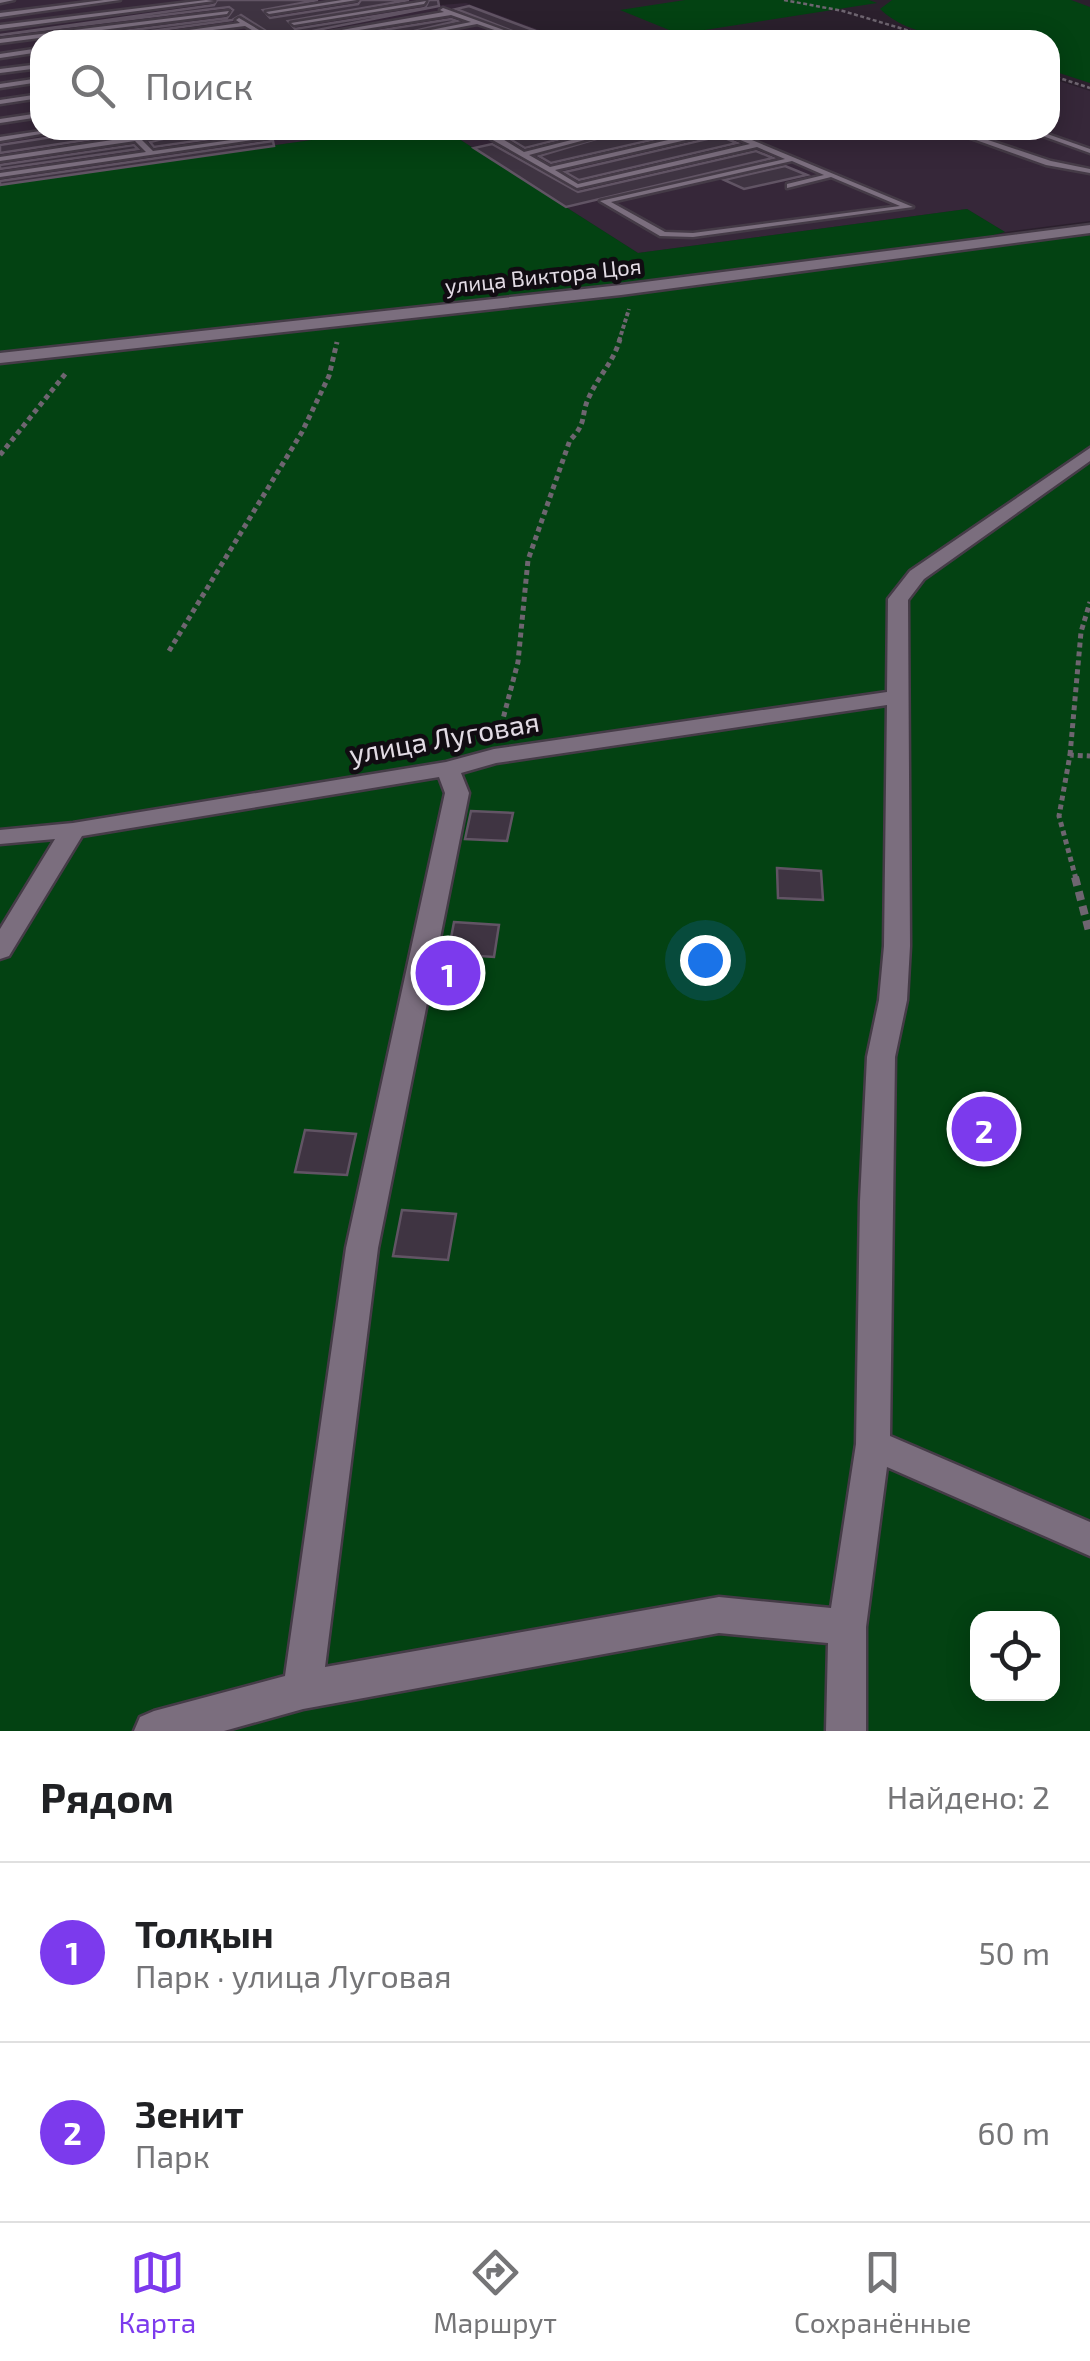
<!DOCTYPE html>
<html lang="ru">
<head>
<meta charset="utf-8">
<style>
	body { margin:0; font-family:"Exo 2",sans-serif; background:#f6f6f6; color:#202124 }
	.controls { position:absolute; right:30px; bottom:30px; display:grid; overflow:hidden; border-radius:20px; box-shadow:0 5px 25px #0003 }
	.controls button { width:90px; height:90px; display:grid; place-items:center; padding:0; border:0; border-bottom:2px solid #e0e0e0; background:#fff; color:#202124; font:50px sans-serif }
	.you { position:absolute; left:705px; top:960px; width:35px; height:35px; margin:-25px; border:8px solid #fff; border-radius:50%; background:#1a73e8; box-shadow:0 0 0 15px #1a73e833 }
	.badge { display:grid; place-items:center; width:65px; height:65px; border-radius:50%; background:#7c3aed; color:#fff; font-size:32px; font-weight:700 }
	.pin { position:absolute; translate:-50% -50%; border:5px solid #fff; box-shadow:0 2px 10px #0006 }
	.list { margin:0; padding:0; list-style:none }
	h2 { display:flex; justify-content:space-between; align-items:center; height:130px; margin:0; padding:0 40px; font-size:42px }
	h2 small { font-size:32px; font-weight:400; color:#757577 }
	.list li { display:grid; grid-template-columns:65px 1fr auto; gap:30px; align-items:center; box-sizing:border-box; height:180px; padding:0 40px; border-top:2px solid #e0e0e0 }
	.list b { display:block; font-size:38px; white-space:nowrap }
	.list p { margin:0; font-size:32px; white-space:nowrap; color:#757577 }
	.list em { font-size:32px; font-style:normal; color:#757577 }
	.icon { flex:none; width:55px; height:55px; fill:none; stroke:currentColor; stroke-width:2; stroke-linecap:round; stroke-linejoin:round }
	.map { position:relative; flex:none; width:1090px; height:1731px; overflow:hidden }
	.search { position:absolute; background:#fff; box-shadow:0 5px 25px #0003; left:30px; right:30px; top:30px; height:110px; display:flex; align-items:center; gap:25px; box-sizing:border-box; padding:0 35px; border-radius:30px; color:#757577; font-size:38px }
	.sheet { height:490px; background:#fff }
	nav { display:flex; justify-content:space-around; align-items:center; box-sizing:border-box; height:140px; border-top:2px solid #e0e0e0; background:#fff; font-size:28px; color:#757577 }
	nav a { display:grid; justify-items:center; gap:5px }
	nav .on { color:#7c3aed }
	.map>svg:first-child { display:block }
	.built { fill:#362739 }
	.green { fill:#034212; fill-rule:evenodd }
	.building { fill:#3f3442; stroke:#615464; stroke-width:2.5 }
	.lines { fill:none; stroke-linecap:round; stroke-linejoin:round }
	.lane-casing { stroke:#453b47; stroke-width:5 }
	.street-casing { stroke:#453b47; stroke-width:5 }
	.path-far3 { stroke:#6e6570; stroke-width:2.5; stroke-dasharray:4 2.5; stroke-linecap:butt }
	.path-far2 { stroke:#6e6570; stroke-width:4; stroke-dasharray:4 2.5; stroke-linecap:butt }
	.path-far1 { stroke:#6e6570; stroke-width:5; stroke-dasharray:5 4; stroke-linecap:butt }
	.path { stroke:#6e6570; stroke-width:8; stroke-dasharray:9 6; stroke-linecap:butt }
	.lane { fill:#7b6e7e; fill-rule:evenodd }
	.street { fill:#7b6e7e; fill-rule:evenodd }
	.labels { text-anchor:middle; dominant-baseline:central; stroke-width:9; stroke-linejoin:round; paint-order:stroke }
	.far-street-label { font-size:22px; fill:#e2dbe4; stroke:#110c12 }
	.street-label { font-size:28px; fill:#e2dbe4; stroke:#110c12 }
</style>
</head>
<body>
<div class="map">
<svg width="1090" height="1731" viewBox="0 0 1090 1731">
	<rect width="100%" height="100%" fill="#2b202d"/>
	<!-- built -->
	<g class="built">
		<polygon points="0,0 416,0 428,6 466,3 567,40 40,40 40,130 381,130 0,185"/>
		<polygon points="1050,78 1090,91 1090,221 1005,232 967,209 638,253 445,130 1050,130"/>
	</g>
	<!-- green -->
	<g class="green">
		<polygon points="685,0 869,0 877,3 679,34 620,10"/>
		<path d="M 892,0 L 1071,0 L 1090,7 L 1090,83 L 1050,70 L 1050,40 C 1000,40 919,47 880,9 Z"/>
		<path d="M 381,130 L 445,130 L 638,253 L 967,209 L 1005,232 L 971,241 L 1090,228 L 1090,1731 L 0,1731 L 0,185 ZM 978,1618 L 1052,1618 L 1052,1694 L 978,1694 Z"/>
	</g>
	<!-- building -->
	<g class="building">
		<polygon points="217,0 318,0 263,10 270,18 358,4 361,0 409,0 288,21 295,29 425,8 429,0 438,0 439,6 312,31 309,36 314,40 280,40 241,15 232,20 116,36 112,40 53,40 227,18 233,10 229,7 0,35 214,5"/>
		<polygon points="469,6 552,37 551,40 535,40 456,9"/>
		<polygon points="451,19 457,21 376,40 321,40"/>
		<polygon points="98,130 122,130 125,134 0,153 0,145"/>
		<polygon points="200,130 272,130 154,147 150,142"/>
		<polygon points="550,130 596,130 525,148 510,139"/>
		<polygon points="626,130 695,130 551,163 539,156"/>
		<polygon points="720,136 737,143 579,180 565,172"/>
		<polygon points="273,141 274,146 0,185 0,181"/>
		<polygon points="492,144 578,192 756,151 773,158 566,207 474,148"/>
		<polygon points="134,145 138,149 0,169 0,165"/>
		<polygon points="785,166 807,175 744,189 724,180"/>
		<polygon points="471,811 513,813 507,841 465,839"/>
		<polygon points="777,868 821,871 823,900 778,898"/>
		<polygon points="454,922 499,925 494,957 448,954"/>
		<polygon points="305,1130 356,1134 347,1175 295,1172"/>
		<polygon points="402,1210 456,1214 448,1260 393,1256"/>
	</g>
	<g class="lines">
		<defs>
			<g id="lane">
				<polygon points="0,0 14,0 0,3"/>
				<polygon points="104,0 120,0 0,17 0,13"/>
				<polygon points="206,0 214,1 0,29 0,25"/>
				<polygon points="342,0 357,0 269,14 266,12"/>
				<polygon points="426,1 424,4 294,25 291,23"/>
				<polygon points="443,8 531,40 522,40 510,36 473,40 503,33 477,24 393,40 380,40 471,22 451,15 316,37 313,35 444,12 440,10"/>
				<polygon points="229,11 227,14 0,43 0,39"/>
				<polygon points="239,18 276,40 265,38 231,40 260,35 245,26 133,40 116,40 240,23 236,20"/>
				<polygon points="40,48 40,52 0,58 0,54"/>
				<polygon points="40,64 40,68 0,73 0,69"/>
				<polygon points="40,78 40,82 0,88 0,84"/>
				<polygon points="40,94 40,98 0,104 0,100"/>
				<polygon points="40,113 40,117 0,123 0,119"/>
				<polygon points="47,130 64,130 0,141 0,137"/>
				<polygon points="126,130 133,130 139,136 179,130 196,130 142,140 153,151 303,130 321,130 0,177 0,173 146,152 135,141 0,161 0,157 132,137"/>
				<path d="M 479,130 L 487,130 L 496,135 L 517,130 L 528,130 L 501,138 L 524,152 L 611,130 L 622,130 L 529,155 L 550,167 L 712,130 L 728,130 L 913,207 L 693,237 L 660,236 L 600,201 L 785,159 L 757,147 L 577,188 L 491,139 ZM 721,132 L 750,144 L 578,184 L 555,170 ZM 792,161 L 824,175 L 787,184 L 787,188 L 831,177 L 900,206 L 693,233 L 665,232 L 611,202 Z"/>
				<polygon points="948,130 958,130 1051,161 1090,169 1090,173 1046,165"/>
				<polygon points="1026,130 1036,130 1090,149 1090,153"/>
			</g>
			<g id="street">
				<polygon points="1090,225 1090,233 621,295 0,363 0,353 621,285"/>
				<path d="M 1090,448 L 1090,461 L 924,579 L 908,600 L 910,946 L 907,1000 L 895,1057 L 890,1436 L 1090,1522 L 1090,1556 L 887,1467 L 866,1627 L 866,1731 L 826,1731 L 828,1643 L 719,1633 L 303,1709 L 224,1731 L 134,1731 L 140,1717 L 154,1711 L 285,1676 L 346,1248 L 445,793 L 439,777 L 82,836 L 9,956 L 0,959 L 0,929 L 55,839 L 0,844 L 0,830 L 73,823 L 446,762 L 494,749 L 887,692 L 888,599 L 910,571 ZM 887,705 L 884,946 L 879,1000 L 867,1057 L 860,1201 L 856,1444 L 831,1608 L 719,1597 L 325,1667 L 378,1248 L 469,793 L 461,773 L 496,763 Z"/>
			</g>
		</defs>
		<!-- lane casing -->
		<use href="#lane" class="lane-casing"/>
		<!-- street casing -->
		<use href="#street" class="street-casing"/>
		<!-- path-far3 -->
		<g class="path-far3">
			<polyline points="784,0 843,11 940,40"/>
			<polyline points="1050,75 1090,88"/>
		</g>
		<!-- path-far2 -->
		<polyline class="path-far2" points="619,341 629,309"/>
		<!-- path-far1 -->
		<g class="path-far1">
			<polyline points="0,455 66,373"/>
			<polyline points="169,651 302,432 329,376 337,342"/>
			<path d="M 499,734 L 518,662 L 528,560 L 570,440 C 588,422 580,416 589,397 C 599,375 613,363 620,339"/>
			<polyline points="1070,755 1081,632 1090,602"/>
			<polyline points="1076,879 1059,816 1070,755 1090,756"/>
		</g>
		<!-- path -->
		<polyline class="path" points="1075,877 1090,935"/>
		<!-- lane -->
		<use href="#lane" class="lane"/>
		<!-- street -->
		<use href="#street" class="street"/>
	</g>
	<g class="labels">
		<!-- far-street labels -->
		<g class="far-street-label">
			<text transform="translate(543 275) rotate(-6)">улица Виктора Цоя</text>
		</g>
		<!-- street labels -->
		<g class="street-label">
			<text transform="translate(444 737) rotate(-10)">улица Луговая</text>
		</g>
	</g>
</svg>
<div class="controls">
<button><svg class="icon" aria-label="locate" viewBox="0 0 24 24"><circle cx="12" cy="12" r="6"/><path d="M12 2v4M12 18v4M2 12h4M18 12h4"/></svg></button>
</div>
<div class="you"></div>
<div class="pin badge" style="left:448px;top:973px">1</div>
<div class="pin badge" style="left:984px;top:1129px">2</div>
<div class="search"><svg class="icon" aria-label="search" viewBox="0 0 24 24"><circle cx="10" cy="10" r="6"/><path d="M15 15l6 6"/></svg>Поиск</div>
</div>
<section class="sheet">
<h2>Рядом<small>Найдено: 2</small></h2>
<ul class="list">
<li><span class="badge">1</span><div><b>Толқын</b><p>Парк · улица Луговая</p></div><em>50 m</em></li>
<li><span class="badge">2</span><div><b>Зенит</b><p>Парк</p></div><em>60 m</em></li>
</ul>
</section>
<nav>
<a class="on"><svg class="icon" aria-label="map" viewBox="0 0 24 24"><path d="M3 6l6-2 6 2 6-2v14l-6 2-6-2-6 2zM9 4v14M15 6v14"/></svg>Карта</a>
<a><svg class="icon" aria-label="directions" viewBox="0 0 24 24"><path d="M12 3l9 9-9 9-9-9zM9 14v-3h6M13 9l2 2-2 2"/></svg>Маршрут</a>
<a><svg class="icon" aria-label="saved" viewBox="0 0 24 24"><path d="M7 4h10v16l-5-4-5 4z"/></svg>Сохранённые</a>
</nav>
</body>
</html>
